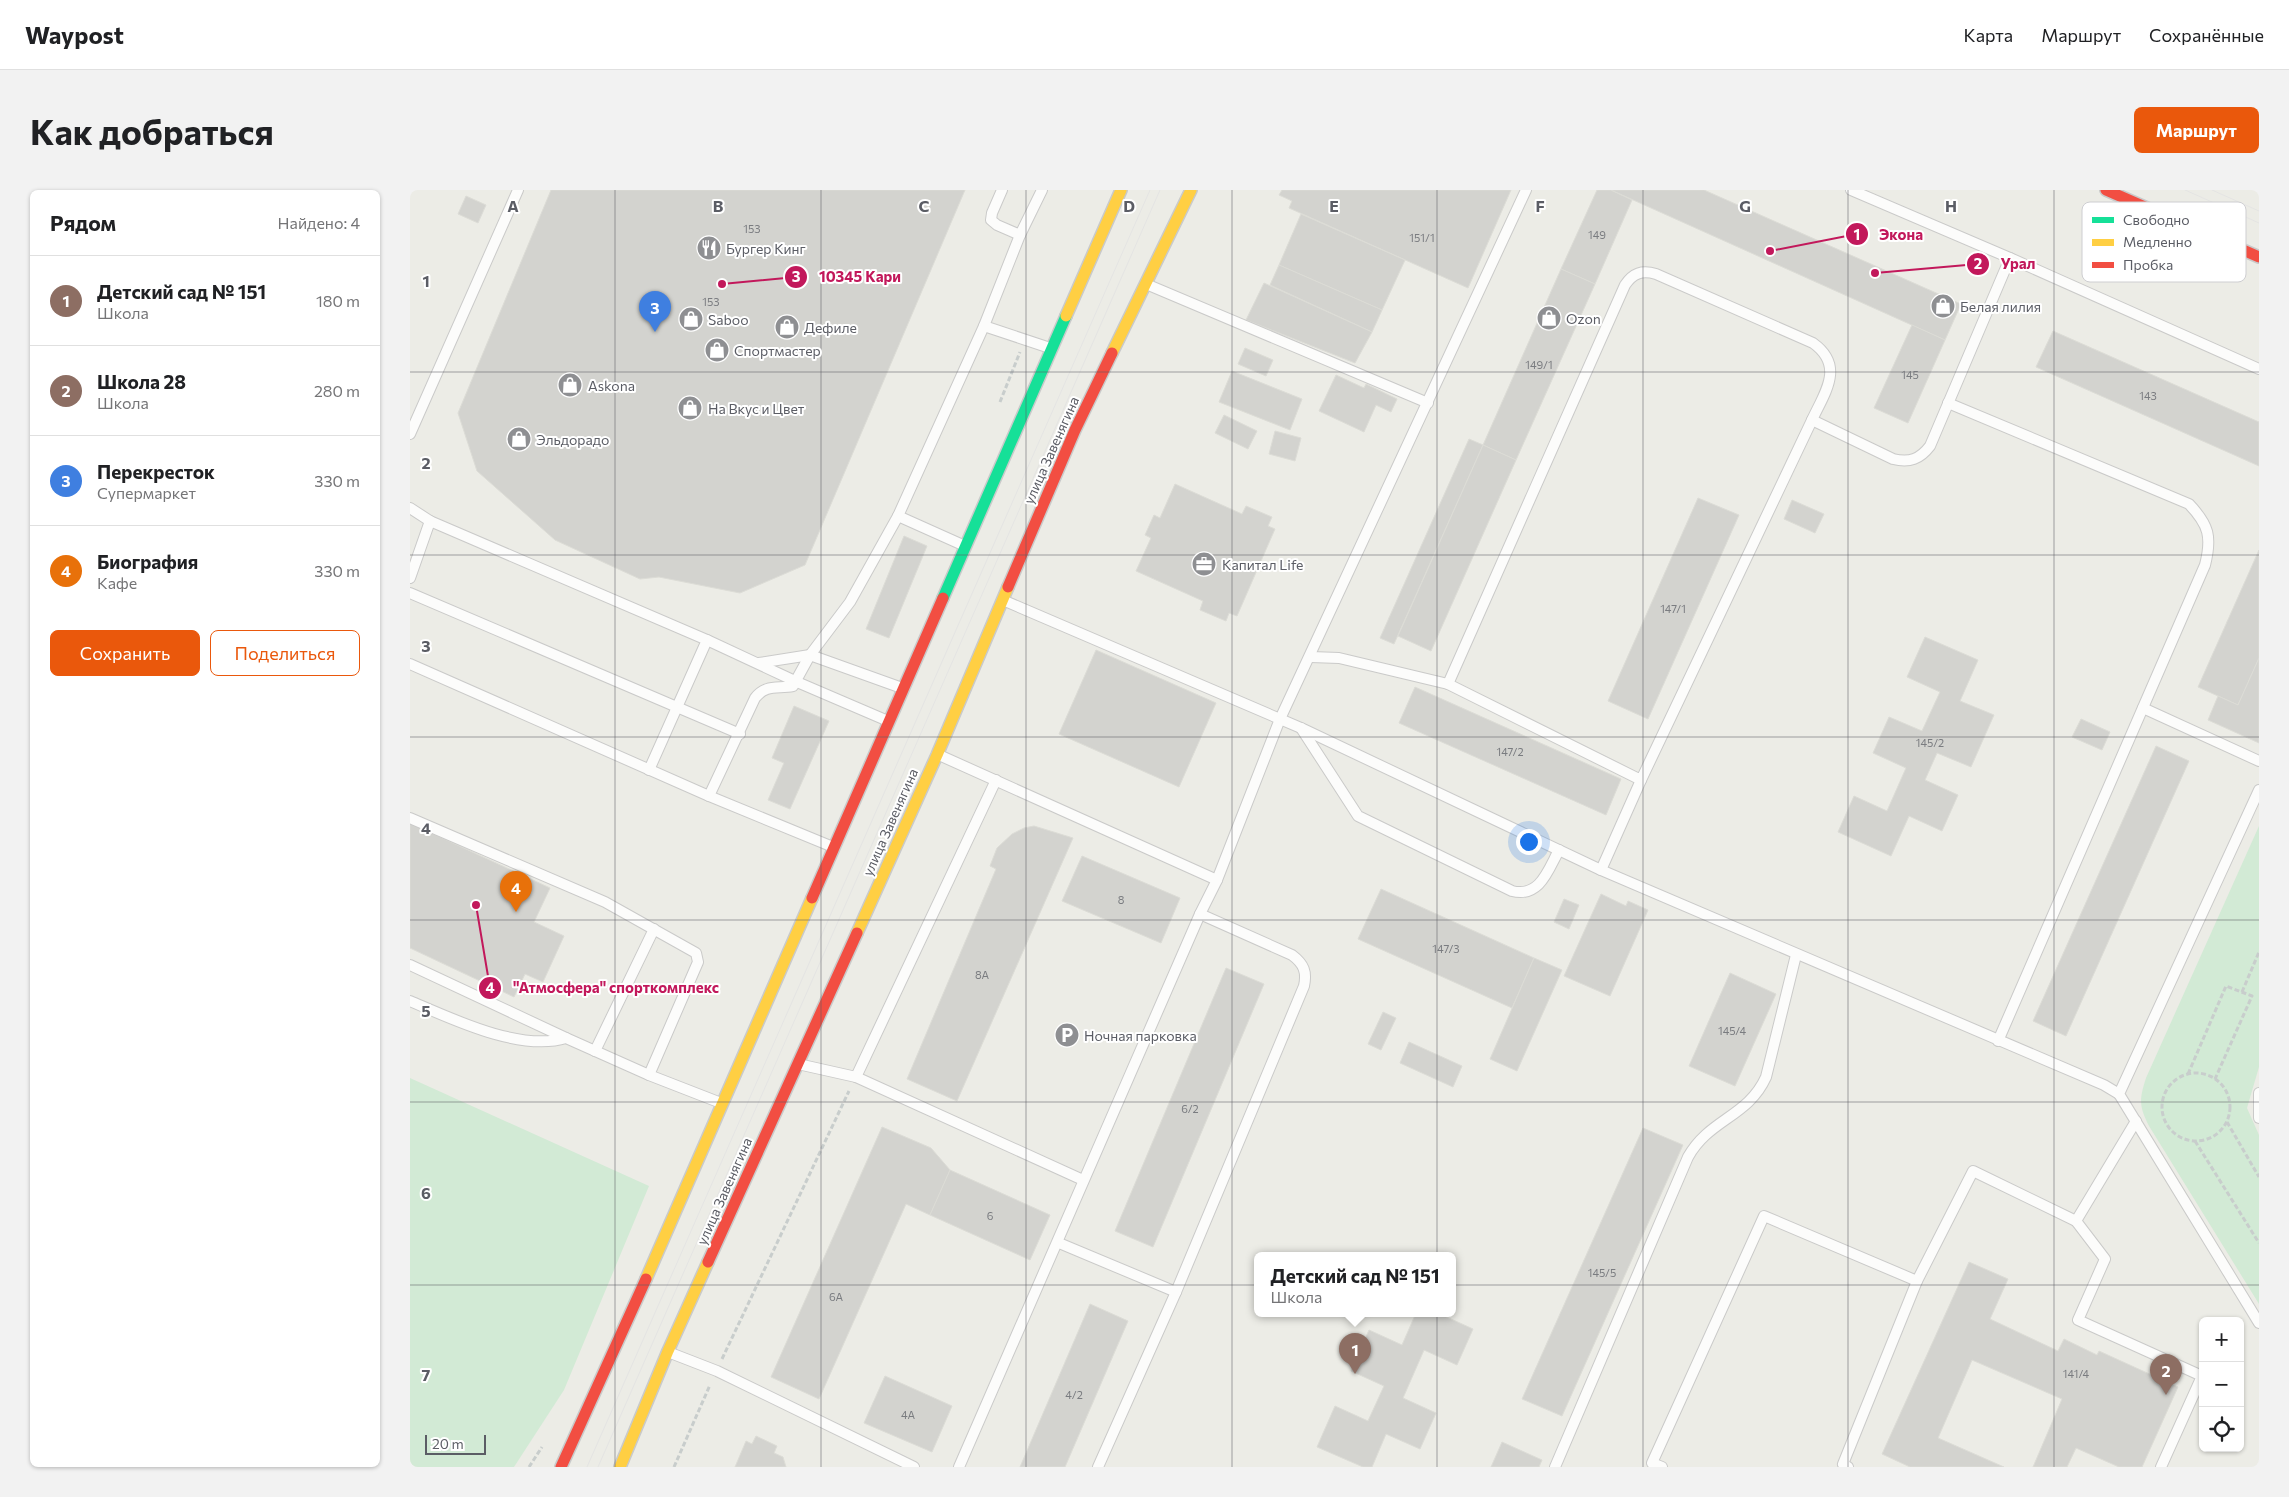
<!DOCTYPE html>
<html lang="ru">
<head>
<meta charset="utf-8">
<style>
	body { margin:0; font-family:Commissioner,sans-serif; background:#f2f2f2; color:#202124 }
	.controls { position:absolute; right:15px; bottom:15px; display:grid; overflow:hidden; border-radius:8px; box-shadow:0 1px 4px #0004 }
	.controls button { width:45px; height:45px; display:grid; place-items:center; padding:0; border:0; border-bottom:1px solid #e0e0e0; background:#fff; color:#202124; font:25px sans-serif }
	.scale { position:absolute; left:15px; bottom:12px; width:61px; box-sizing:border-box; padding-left:5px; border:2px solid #5b5d65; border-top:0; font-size:14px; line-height:18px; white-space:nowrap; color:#5b5d65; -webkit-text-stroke:4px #fff; paint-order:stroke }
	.you { position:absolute; left:1118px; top:651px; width:18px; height:18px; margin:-12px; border:4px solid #fff; border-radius:50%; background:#1a73e8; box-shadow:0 0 0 8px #1a73e833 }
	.badge { display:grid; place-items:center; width:32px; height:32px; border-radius:50%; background:#ea580c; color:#fff; font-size:16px; font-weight:700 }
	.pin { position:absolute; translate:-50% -41px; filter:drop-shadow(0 1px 2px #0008) }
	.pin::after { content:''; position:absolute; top:26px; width:18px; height:15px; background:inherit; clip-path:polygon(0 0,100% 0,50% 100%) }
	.popup { position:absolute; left:844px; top:1062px; width:202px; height:65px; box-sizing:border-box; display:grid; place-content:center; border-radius:8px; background:#fff; filter:drop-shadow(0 1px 4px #0005); font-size:16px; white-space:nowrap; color:#757577 }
	.popup b { font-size:19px; color:#202124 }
	.popup::after { content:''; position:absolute; left:50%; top:100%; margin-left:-10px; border:10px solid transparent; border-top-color:#fff }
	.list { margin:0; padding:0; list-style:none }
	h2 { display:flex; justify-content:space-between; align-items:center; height:65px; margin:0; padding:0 20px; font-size:21px }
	h2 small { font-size:16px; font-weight:400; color:#757577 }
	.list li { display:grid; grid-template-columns:32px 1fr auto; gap:15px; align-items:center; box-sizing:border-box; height:90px; padding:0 20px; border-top:1px solid #e0e0e0 }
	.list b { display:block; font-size:19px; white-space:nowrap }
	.list p { margin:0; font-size:16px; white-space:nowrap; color:#757577 }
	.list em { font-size:16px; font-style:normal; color:#757577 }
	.actions { display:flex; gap:10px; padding:15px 20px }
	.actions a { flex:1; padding:11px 0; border:1px solid #ea580c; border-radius:8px; text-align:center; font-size:18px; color:#ea580c }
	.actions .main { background:#ea580c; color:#fff }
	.icon { flex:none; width:28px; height:28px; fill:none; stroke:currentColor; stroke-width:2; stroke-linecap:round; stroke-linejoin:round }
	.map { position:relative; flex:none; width:1849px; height:1277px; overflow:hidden; border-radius:8px }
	header { display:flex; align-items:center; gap:30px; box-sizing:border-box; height:70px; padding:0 25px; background:#fff; border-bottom:1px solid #e0e0e0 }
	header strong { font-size:24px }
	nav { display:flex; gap:28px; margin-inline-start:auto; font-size:18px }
	.intro { display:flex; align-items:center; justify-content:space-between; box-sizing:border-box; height:120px; padding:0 30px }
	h1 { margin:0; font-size:35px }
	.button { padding:12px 22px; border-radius:8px; background:#ea580c; color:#fff; font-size:18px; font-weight:700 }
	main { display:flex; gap:30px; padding:0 30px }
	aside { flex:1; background:#fff; border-radius:8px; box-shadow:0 1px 4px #0004 }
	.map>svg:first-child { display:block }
	.green { fill:#d2ead5 }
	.building { fill:#d3d3cf; stroke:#dcdcd6 }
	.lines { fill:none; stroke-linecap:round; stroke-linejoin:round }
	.lane-casing { stroke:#cacac9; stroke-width:12 }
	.fast-casing { stroke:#c9caca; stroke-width:14 }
	.slow-casing { stroke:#c9caca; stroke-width:14 }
	.jam-casing { stroke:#c9caca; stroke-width:14 }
	.path { stroke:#c8cdcc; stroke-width:3; stroke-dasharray:5 2.5; stroke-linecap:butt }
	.lane { stroke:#fcfcfb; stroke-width:10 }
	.fast { stroke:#16e098; stroke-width:11 }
	.slow { stroke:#ffcf43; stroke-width:11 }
	.jam { stroke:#f24e42; stroke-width:11 }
	.tram { stroke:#e4e4e3; stroke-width:1 }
	.grid { fill:none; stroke:#5b5d65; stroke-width:1; stroke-opacity:0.55 }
	.labels { text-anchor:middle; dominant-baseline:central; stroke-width:4; stroke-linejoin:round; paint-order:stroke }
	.number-label { font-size:11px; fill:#7a7c80 }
	.poi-label { font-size:14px; fill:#5b5d65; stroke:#fff; text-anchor:start }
	.street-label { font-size:14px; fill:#5b5d65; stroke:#fff }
	.key { fill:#fff; stroke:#ceced1; stroke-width:1 }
	.key-label { font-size:14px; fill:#5b5d65 }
	.grid-label { font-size:16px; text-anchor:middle; font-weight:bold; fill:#5b5d65; stroke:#fff; stroke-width:4; stroke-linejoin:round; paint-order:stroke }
	.leader { fill:none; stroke:#c2185b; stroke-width:2 }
	.callout-dot { fill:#c2185b; stroke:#fff; stroke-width:2 }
	.mark-label { font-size:15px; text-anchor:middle; font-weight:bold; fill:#fff }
	.callout-label { font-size:15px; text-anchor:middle; font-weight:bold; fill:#c2185b; stroke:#fff; stroke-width:4; stroke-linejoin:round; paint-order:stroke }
</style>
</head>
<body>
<header>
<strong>Waypost</strong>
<nav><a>Карта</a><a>Маршрут</a><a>Сохранённые</a></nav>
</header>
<div class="intro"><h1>Как добраться</h1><a class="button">Маршрут</a></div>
<main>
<aside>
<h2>Рядом<small>Найдено: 4</small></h2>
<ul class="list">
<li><span class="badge" style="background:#8d6e63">1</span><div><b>Детский сад № 151</b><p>Школа</p></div><em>180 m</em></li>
<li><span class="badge" style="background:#8d6e63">2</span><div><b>Школа 28</b><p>Школа</p></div><em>280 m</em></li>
<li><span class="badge" style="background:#3f7fe0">3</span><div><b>Перекресток</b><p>Супермаркет</p></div><em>330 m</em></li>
<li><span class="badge" style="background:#e8710a">4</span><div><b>Биография</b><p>Кафе</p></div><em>330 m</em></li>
</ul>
<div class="actions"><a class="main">Сохранить</a><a>Поделиться</a></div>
</aside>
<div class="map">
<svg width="1849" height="1277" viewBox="0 0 1849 1277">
	<rect width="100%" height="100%" fill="#ecece6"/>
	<!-- green -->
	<g class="green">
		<path d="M 1849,636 L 1849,877 L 1837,918 L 1849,945 L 1849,1114 L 1739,936 C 1729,916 1729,910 1736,888 Z"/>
		<polygon points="0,888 239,996 154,1200 104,1277 0,1277"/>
	</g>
	<!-- building -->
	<g class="building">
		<polygon points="141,0 555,0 395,375 330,403 249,387 230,389 145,350 67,281 48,223"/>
		<polygon points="872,0 1101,0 1058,98 879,18 882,11 869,5"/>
		<polygon points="1187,0 1201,0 1222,10 1185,94 1151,79"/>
		<polygon points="1201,0 1294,0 1551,114 1535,150"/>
		<polygon points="56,6 76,15 68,33 48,24"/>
		<polygon points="891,24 995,70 972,120 869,75"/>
		<polygon points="869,75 972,120 962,142 860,95"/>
		<polygon points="1151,79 1185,94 1106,270 1073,255"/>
		<polygon points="854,93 962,142 945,173 836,130"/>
		<polygon points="1502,135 1535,150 1498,233 1464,218"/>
		<polygon points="1643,141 1849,232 1849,276 1626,177"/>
		<polygon points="835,158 863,170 856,186 828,174"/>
		<polygon points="822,181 892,209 880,240 809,212"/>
		<polygon points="926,185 954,198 956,194 987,209 981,222 966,215 954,242 909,221"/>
		<polygon points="814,225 847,241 838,259 805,243"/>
		<polygon points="865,241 891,248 885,271 859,264"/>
		<polygon points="1059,249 1073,255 984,454 970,448"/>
		<polygon points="1073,255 1106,270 1021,461 988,446"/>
		<polygon points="765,294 832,324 836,316 862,327 858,336 865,339 827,426 819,423 816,431 790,420 793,411 726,381 741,348 735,345 744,325 750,328"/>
		<polygon points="1288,308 1329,325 1238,529 1198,511"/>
		<polygon points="1382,310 1414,324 1405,343 1374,329"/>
		<polygon points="494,346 517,356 479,448 456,439"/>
		<polygon points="1849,360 1849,468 1828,515 1788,497"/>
		<polygon points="1515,447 1568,470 1550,511 1584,525 1561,577 1527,563 1515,590 1548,605 1532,641 1499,626 1481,666 1428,642 1444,606 1477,621 1496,578 1463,563 1479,527 1512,541 1530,502 1497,487"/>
		<polygon points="686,460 806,513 769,597 649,544"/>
		<polygon points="1849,468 1849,553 1798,530 1808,506 1828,515"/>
		<polygon points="1005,497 1211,589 1196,625 989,533"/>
		<polygon points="384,516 419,531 380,619 358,610 374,573 362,568"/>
		<polygon points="1671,529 1700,542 1692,560 1662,547"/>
		<polygon points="1746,556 1779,571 1656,846 1623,831"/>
		<polygon points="0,633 140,698 124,732 154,746 133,792 115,784 104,807 0,758"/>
		<polygon points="624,636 663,648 547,911 497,889 586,679 580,676 587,658 602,644 614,638"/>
		<polygon points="672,666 770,708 751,753 652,711"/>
		<polygon points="971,699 1124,768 1102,818 948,749"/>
		<polygon points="1191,704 1216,716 1218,711 1238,720 1200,806 1154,786"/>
		<polygon points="1154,709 1169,715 1159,739 1144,732"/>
		<polygon points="1124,768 1152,780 1107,881 1080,869"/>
		<polygon points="816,778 854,794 743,1057 705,1041"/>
		<polygon points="1320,783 1366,804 1325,896 1279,876"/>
		<polygon points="973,822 986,828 971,860 958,854"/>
		<polygon points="999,852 1052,876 1043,897 990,873"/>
		<polygon points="472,937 521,958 540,980 520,1025 496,1014 409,1209 361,1187"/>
		<polygon points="1233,938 1273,955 1152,1226 1112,1209"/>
		<polygon points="540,980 640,1025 620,1070 520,1025"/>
		<polygon points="1559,1072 1598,1089 1580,1129 1648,1161 1654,1149 1687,1165 1689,1161 1768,1197 1732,1277 1709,1277 1666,1258 1657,1277 1623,1277 1652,1209 1562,1170 1528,1248 1594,1277 1500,1277 1472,1264"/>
		<polygon points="680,1114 718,1131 655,1277 610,1277"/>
		<polygon points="1006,1123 1031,1123 1030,1124 1063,1139 1047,1175 1014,1160 993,1208 1026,1223 1010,1259 976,1244 962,1277 953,1277 907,1257 925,1216 958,1231 974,1196 941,1181 959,1140 992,1155"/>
		<polygon points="475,1186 542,1216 522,1262 454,1233"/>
		<polygon points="346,1246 367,1256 364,1263 373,1267 376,1277 325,1277 336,1251 342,1254"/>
		<polygon points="1092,1252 1132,1270 1129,1277 1081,1277"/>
	</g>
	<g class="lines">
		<defs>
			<g id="lane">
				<polyline points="592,0 582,23 581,30 587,35 610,45"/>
				<polyline points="1441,0 1600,68 1849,179"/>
				<polyline points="736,94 1018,213"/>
				<polyline points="574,136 640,158"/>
				<path d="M 1538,213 L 1779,314 C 1799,335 1802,347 1795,375 L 1588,851"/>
				<polyline points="0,244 108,0"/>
				<polyline points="0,318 20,331"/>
				<polyline points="488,326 555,356"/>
				<polyline points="0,388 20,331 297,450 239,580"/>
				<polyline points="0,403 330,544"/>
				<polyline points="595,411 891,538 1191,680 1694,895 1709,904"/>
				<polyline points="297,450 387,492 478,531"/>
				<path d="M 901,467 L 929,468 L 1038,494 L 1231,590 L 1402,230 L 1483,269 C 1500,273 1510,269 1520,256 L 1600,68"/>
				<polyline points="349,473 400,465 492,498"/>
				<polyline points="0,474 299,606 423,657"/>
				<path d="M 1038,494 L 1215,95 C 1223,83 1232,80 1246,84 L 1403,153 C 1435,176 1415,202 1402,230"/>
				<polyline points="1733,518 1849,571"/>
				<path d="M 891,538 L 948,626 L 1102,701 C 1130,708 1138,680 1149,660"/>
				<polyline points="529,565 807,690"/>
				<polyline points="1849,600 1709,904 1849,1133"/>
				<path d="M 299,606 L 345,508 C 356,494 367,499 383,496 L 400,465 L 440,412 L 488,326 L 574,136 L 610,45 L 632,0"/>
				<polyline points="0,628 195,712 286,763 288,772 239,885 311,913"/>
				<polyline points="1191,680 1231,590"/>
				<polyline points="0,775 156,848"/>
				<path d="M 0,811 C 42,829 110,862 156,848 L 239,885"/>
				<polyline points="185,861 244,739"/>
				<polyline points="388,874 446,887 673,990"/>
				<polyline points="446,887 586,590"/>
				<polyline points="1849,903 1849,928"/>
				<polyline points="1666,1031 1726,931"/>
				<polyline points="649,1053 766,1102"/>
				<polyline points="258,1162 307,1181 504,1277"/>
				<path d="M 549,1277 C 631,1093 709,908 790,724 L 807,690 L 870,529 L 1116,0"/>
				<path d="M 688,1277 L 766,1102 L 894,796 C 897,782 894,774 882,765 L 790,724"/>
				<path d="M 1145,1277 L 1278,967 C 1299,929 1338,927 1356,887 L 1386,765"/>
				<polyline points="1252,1277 1242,1273 1354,1026 1507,1091"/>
				<polyline points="1438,1277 1433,1274 1507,1091 1563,981 1666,1031 1695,1069 1668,1130 1792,1186 1751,1277"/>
			</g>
			<polyline id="fast" points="533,408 656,126"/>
			<g id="slow">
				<polyline points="656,126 711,0"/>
				<polyline points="702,163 781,0"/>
				<polyline points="447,743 527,565 598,397"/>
				<polyline points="236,1089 402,708"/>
				<polyline points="210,1277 258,1161 298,1072"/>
			</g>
			<g id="jam">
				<polyline points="1696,0 1849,67"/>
				<polyline points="598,397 665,240 702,163"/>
				<polyline points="402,708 533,408"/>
				<polyline points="298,1072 447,743"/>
				<polyline points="151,1277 236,1089"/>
			</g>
		</defs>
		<!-- lane casing -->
		<use href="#lane" class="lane-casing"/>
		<!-- fast casing -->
		<use href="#fast" class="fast-casing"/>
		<!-- slow casing -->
		<use href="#slow" class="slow-casing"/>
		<!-- jam casing -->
		<use href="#jam" class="jam-casing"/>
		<!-- path -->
		<g class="path">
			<polyline points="590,212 610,162"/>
			<polyline points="1832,802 1849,762"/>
			<circle cx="1786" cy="917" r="34"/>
			<polyline points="1778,884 1816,796 1842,806 1805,889"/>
			<polyline points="1817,932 1849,987"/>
			<polyline points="1785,951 1849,1053"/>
			<polyline points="312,1169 439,901"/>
			<polyline points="119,1277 132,1257"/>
			<polyline points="264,1277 300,1195"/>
		</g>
		<!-- lane -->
		<use href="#lane" class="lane"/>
		<!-- fast -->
		<use href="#fast" class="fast"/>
		<!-- slow -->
		<use href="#slow" class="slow"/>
		<!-- jam -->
		<use href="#jam" class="jam"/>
		<!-- tram -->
		<g class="tram">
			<polyline points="1775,0 1849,33"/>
			<polyline points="1802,0 1849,21"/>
			<polyline points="177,1277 740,0"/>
			<polyline points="188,1277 750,0"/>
		</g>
	</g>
	<!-- grid -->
	<path class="grid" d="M 205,0 L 205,1277M 411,0 L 411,1277M 616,0 L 616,1277M 822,0 L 822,1277M 1027,0 L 1027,1277M 1233,0 L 1233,1277M 1438,0 L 1438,1277M 1644,0 L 1644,1277M 0,182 L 1849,182M 0,365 L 1849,365M 0,547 L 1849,547M 0,730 L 1849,730M 0,912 L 1849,912M 0,1095 L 1849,1095"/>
	<!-- icons -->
	<defs>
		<symbol id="restaurant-disc" viewBox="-11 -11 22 22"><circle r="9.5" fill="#8e8f92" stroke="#fff"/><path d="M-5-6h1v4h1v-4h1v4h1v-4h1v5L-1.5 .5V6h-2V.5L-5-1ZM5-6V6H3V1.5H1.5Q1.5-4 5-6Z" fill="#fff"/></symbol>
		<symbol id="shop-disc" viewBox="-11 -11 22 22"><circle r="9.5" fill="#8e8f92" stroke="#fff"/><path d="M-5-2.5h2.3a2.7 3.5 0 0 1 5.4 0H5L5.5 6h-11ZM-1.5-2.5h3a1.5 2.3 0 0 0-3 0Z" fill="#fff"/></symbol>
		<symbol id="office-disc" viewBox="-11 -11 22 22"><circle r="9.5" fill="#8e8f92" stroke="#fff"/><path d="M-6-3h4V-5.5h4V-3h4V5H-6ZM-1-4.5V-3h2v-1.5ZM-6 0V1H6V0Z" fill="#fff"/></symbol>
		<symbol id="parking-disc" viewBox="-11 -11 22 22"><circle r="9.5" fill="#8e8f92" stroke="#fff"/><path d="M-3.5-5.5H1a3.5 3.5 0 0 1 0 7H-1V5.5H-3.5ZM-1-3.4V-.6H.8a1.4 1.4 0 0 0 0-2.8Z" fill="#fff"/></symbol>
	</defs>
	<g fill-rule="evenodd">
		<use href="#restaurant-disc" x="285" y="44" width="28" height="28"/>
		<use href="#shop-disc" x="1519" y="102" width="28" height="28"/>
		<use href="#shop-disc" x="1125" y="114" width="28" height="28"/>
		<use href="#shop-disc" x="267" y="115" width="28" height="28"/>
		<use href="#shop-disc" x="363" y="123" width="28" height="28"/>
		<use href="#shop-disc" x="293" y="146" width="28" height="28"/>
		<use href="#shop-disc" x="146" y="181" width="28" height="28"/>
		<use href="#shop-disc" x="266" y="204" width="28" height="28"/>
		<use href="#shop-disc" x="95" y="235" width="28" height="28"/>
		<use href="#office-disc" x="780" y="360" width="28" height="28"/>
		<use href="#parking-disc" x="643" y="831" width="28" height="28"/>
	</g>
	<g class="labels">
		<!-- number labels -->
		<g class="number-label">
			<text x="342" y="38">153</text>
			<text x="1187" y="44">149</text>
			<text x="1012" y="47">151/1</text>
			<text x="301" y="111">153</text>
			<text x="1129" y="174">149/1</text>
			<text x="1500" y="184">145</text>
			<text x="1738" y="205">143</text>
			<text x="1263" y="418">147/1</text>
			<text x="1520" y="552">145/2</text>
			<text x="1100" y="561">147/2</text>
			<text x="711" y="709">8</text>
			<text x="1036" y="758">147/3</text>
			<text x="572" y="784">8А</text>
			<text x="1322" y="840">145/4</text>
			<text x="780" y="918">6/2</text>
			<text x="580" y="1025">6</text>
			<text x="1192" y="1082">145/5</text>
			<text x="426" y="1106">6А</text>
			<text x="1666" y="1183">141/4</text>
			<text x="664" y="1204">4/2</text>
			<text x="498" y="1224">4А</text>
		</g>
		<!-- poi labels -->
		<g class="poi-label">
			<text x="316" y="58">Бургер Кинг</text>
			<text x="1550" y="116">Белая лилия</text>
			<text x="1156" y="128">Ozon</text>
			<text x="298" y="129">Saboo</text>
			<text x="394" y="137">Дефиле</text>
			<text x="324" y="160">Спортмастер</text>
			<text x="178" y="195">Askona</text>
			<text x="298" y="218">На Вкус и Цвет</text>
			<text x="126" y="249">Эльдорадо</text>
			<text x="812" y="374">Капитал Life</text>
			<text x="674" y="845">Ночная парковка</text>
		</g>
		<!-- street labels -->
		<g class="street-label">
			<text transform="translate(641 260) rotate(-66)">улица Завенягина</text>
			<text transform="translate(480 632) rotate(-66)">улица Завенягина</text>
			<text transform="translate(314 1001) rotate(-66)">улица Завенягина</text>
		</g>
	</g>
	<!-- legend -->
	<rect x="1672" y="12" width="164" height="80" rx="8" class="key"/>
	<rect x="1682" y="27" width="22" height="6" fill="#16e098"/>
	<rect x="1682" y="49" width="22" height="7" fill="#ffcf43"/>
	<rect x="1682" y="72" width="22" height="6" fill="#f24e42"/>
	<g class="key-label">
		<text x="1713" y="35">Свободно</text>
		<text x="1713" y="57">Медленно</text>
		<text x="1713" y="80">Пробка</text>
	</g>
	<g class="grid-label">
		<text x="103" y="22">A</text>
		<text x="308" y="22">B</text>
		<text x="514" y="22">C</text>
		<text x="719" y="22">D</text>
		<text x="924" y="22">E</text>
		<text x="1130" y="22">F</text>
		<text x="1335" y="22">G</text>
		<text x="1541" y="22">H</text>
		<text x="16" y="97">1</text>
		<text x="16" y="279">2</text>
		<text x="16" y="462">3</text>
		<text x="16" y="644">4</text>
		<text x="16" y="827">5</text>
		<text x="16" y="1009">6</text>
		<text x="16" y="1191">7</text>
	</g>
	<!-- callouts -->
	<path class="leader" d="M1360 61L1447 44M1465 83L1568 74M312 94L386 87M66 715L80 798"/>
	<g class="callout-dot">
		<circle cx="1360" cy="61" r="5"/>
		<circle cx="1465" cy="83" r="5"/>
		<circle cx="312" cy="94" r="5"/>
		<circle cx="66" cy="715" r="5"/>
		<circle cx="1447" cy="44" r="12"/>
		<circle cx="1568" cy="74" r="12"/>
		<circle cx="386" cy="87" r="12"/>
		<circle cx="80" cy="798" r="12"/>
	</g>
	<g class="mark-label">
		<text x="1447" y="50">1</text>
		<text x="1568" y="79">2</text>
		<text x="386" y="92">3</text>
		<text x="80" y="803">4</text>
	</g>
	<g class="callout-label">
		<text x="1491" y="50">Экона</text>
		<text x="1608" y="79">Урал</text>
		<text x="450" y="92">10345 Кари</text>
		<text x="206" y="803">"Атмосфера" спорткомплекс</text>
	</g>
</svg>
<div class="controls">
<button>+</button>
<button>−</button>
<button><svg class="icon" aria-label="locate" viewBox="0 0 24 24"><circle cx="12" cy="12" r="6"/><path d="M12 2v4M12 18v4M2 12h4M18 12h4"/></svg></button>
</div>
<div class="scale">20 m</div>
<div class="you"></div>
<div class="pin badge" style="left:945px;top:1184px;background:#8d6e63">1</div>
<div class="popup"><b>Детский сад № 151</b>Школа</div>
<div class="pin badge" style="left:1756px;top:1205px;background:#8d6e63">2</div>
<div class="pin badge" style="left:245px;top:142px;background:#3f7fe0">3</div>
<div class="pin badge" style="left:106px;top:722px;background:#e8710a">4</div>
</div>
</main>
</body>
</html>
